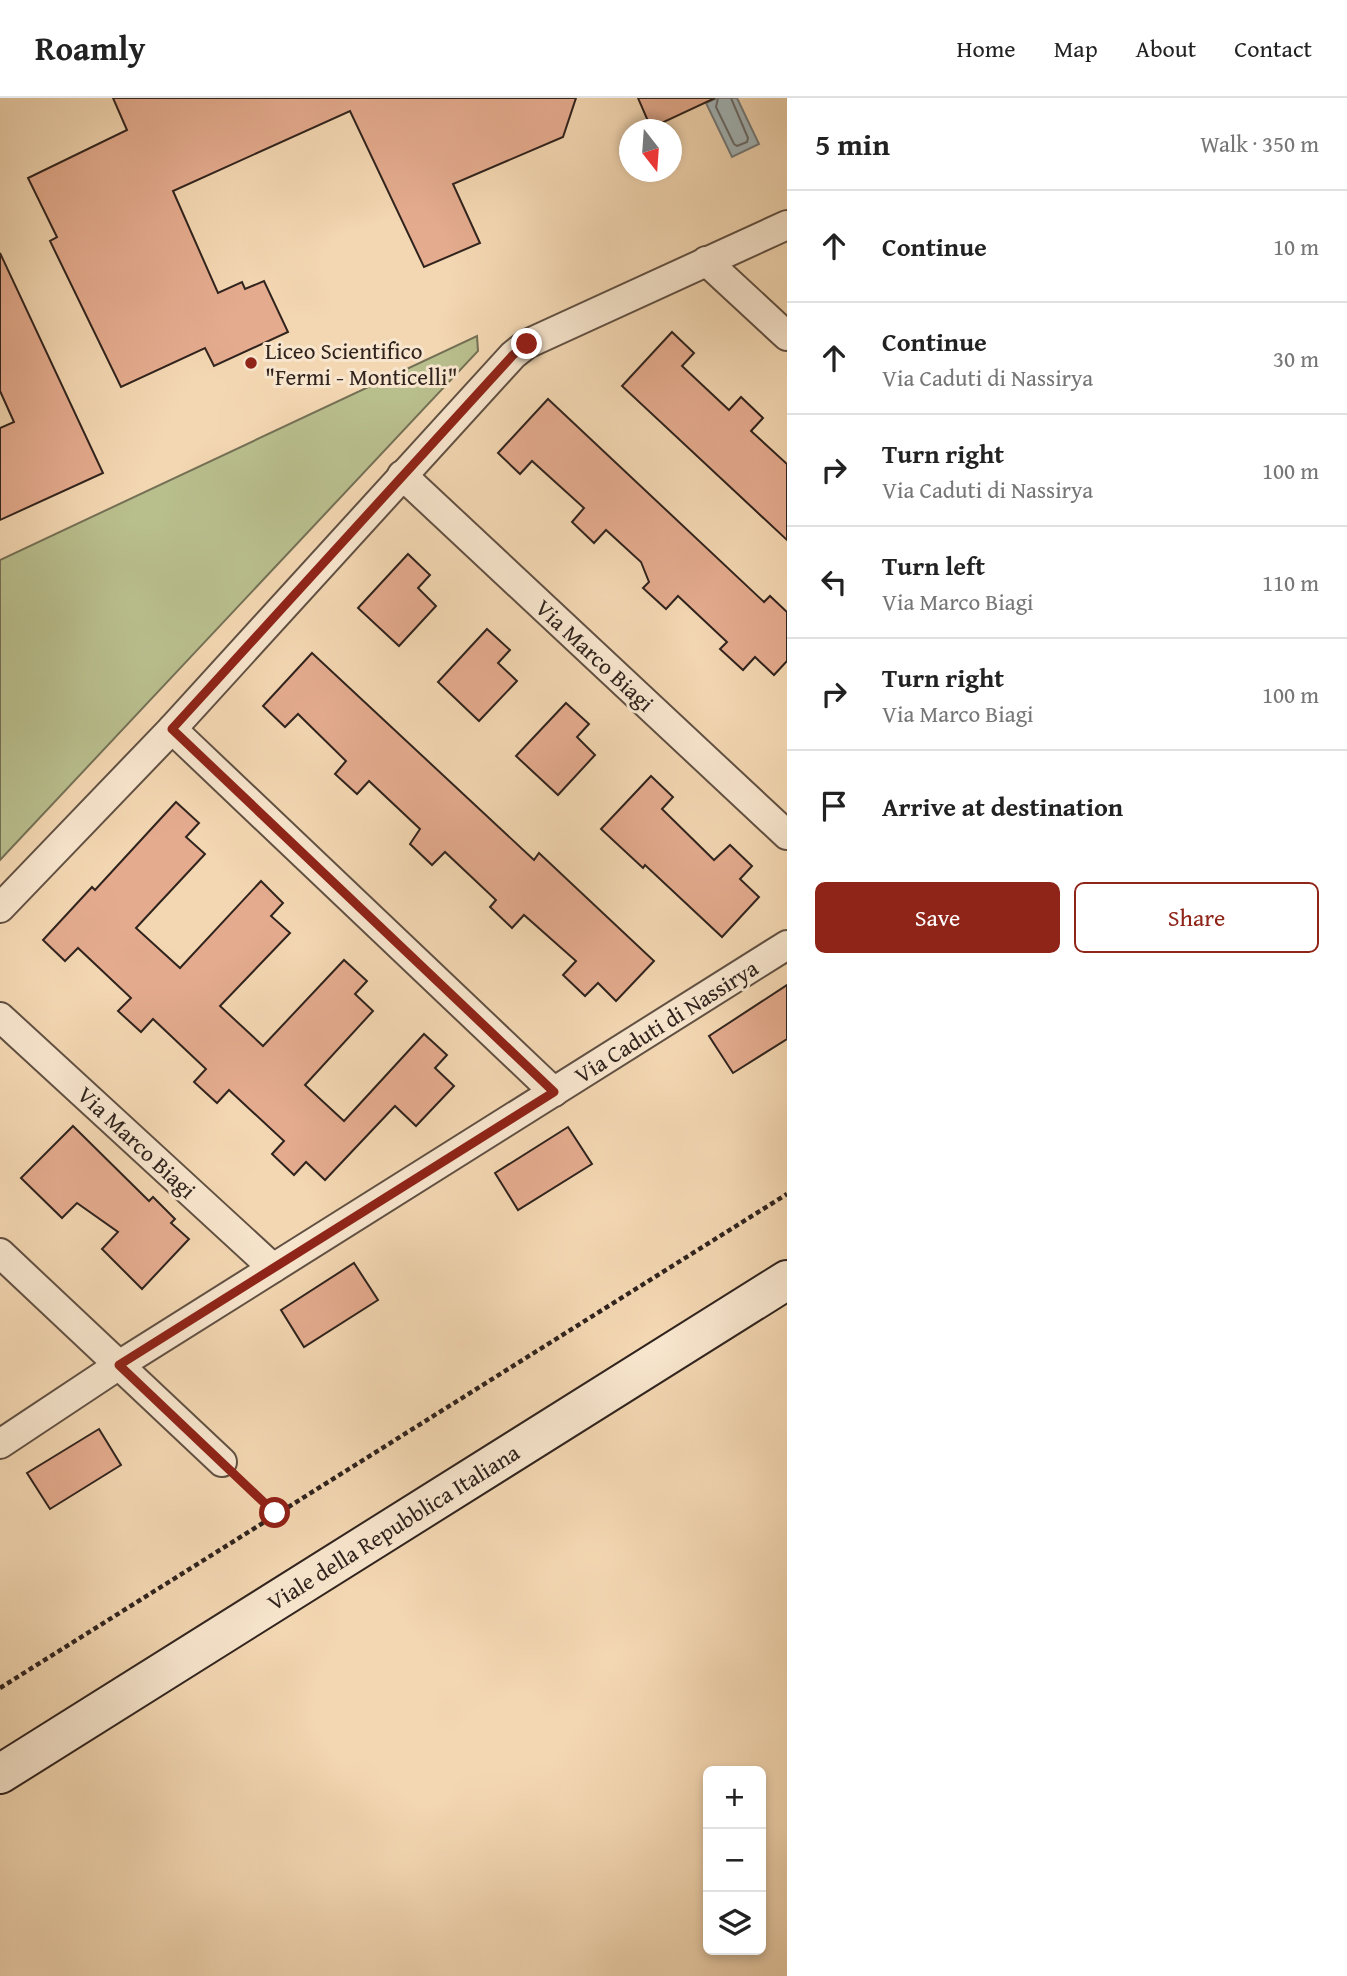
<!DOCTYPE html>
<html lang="en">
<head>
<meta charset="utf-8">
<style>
	body { margin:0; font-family:"Gentium Book Plus",serif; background:#f6f6f6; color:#222 }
	.controls { position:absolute; right:21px; bottom:21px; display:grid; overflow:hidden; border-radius:10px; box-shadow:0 4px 10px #0003 }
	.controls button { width:63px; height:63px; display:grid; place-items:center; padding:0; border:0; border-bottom:2px solid #e0e0e0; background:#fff; color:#222; font:35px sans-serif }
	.compass { position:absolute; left:619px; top:21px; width:63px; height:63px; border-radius:50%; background:#fff; box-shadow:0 4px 10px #0003; rotate:163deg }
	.stop { position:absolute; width:21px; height:21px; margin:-16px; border:5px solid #8f2418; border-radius:50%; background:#fff }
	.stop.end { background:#8f2418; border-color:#fff; box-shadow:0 2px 7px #0008 }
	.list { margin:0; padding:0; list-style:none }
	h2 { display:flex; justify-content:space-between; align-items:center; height:91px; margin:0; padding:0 28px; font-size:30px }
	h2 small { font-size:23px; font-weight:400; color:#767676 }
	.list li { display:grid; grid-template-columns:46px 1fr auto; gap:21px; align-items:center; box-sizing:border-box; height:112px; padding:0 28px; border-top:2px solid #e0e0e0 }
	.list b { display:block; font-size:26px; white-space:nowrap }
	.list p { margin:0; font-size:23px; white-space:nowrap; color:#767676 }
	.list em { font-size:23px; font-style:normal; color:#767676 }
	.actions { display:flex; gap:14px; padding:21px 28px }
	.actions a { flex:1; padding:16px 0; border:2px solid #8f2418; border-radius:10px; text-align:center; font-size:24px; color:#8f2418 }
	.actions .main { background:#8f2418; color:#fff }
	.icon { flex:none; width:38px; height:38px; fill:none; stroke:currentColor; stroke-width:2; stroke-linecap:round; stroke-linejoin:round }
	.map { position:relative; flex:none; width:787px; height:1878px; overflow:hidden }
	header { display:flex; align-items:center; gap:42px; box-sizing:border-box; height:98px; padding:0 35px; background:#fff; border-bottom:2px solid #e0e0e0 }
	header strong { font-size:33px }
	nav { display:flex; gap:38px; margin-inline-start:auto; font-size:24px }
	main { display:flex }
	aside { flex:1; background:#fff }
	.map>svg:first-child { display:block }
	.green { fill:#b9be8d; stroke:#747055; stroke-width:2 }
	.water { fill:#a2b6b9; stroke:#747b7b; stroke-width:2 }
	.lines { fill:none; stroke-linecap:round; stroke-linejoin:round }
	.shore { stroke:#696c6b; stroke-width:2 }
	.building { fill:#e4ab8e; stroke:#30231d; stroke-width:2 }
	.street-casing { stroke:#615042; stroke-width:32 }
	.secondary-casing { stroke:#30231d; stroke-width:42 }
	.path { stroke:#30231d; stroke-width:4.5; stroke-dasharray:5 3.5; stroke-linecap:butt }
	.street { stroke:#f7e5cd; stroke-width:28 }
	.secondary { stroke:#f7e5cd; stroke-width:38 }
	.route { stroke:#8f2418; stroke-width:9 }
	.poi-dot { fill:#8f2418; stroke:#f7e5cd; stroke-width:2.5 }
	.labels { text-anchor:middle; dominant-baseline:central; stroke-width:6; stroke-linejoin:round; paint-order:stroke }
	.poi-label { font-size:23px; fill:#30231d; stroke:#f7e5cd; text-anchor:start }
	.street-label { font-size:23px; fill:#30231d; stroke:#f7e5cd }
</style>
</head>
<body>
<header>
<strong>Roamly</strong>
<nav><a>Home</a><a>Map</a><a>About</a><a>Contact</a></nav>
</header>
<main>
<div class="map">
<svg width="787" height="1878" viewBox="0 0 787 1878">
	<rect width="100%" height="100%" fill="#f3d7b2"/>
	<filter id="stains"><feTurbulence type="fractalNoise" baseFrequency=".00286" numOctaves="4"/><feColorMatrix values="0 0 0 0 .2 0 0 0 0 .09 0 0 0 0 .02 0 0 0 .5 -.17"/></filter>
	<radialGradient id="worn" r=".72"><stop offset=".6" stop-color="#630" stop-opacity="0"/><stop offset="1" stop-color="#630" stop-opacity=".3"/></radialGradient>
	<!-- green -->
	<polygon class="green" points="477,238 478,253 0,762 0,462"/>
	<!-- water -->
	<polygon class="water" points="717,0 737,0 759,46 732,59 706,5"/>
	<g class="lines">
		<!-- shore -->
		<polyline class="shore" points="718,0 716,9 734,46 737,48 747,44 748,40 731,0"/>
	</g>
	<!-- building -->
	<g class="building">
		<polygon points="113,0 576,0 563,39 453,86 480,145 424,169 350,13 173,93 218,195 242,184 245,191 264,183 288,234 214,268 205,250 121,289 50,143 57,139 28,80 127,32"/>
		<polygon points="638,0 715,0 651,30"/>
		<polygon points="0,155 103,375 0,422 0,330 14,324 0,293"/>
		<polygon points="672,234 694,255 682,268 729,312 741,299 763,320 751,333 787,366 787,442 622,288"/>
		<polygon points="548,301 764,504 770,498 787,514 787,563 774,577 755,559 743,572 720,551 727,544 678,498 666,511 643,490 649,484 641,464 606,432 594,445 572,424 584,410 532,363 520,376 498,355"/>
		<polygon points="408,456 430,477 418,490 436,508 399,548 358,510"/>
		<polygon points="487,531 510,552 498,565 517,583 479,623 438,584"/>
		<polygon points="312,555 534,762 539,755 654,863 616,903 598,885 585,898 563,877 576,863 524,817 512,830 490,809 496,802 445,754 432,767 410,746 420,731 369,683 357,696 335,676 346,663 298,616 285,629 263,608"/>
		<polygon points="566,605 589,626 577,639 595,657 558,697 516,658"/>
		<polygon points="651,678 673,699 662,711 714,762 730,747 752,768 740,781 759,799 722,839 645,767 643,770 601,731"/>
		<polygon points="176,704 199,725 186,739 205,756 136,830 180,870 261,783 283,805 271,818 290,835 220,908 263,948 344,862 367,883 355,896 373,913 305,987 344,1023 424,936 447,957 435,970 454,988 416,1028 395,1008 325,1082 306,1064 294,1077 272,1056 284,1043 229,992 217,1005 194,984 206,971 153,921 141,934 118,913 131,900 78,850 65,863 43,842 92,789 95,792"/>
		<polygon points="787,887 787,941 733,975 709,938"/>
		<polygon points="73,1028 149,1103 153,1099 175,1121 171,1125 189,1141 142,1191 102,1151 118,1134 77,1105 62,1120 21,1080"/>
		<polygon points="568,1029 592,1066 518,1112 495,1075"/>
		<polygon points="354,1165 378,1202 304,1249 281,1212"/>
		<polygon points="99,1331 121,1367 50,1411 27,1375"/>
	</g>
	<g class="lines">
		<defs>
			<g id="street">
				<polyline points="706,163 787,238"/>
				<polyline points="402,377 787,737"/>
				<polyline points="172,631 554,994"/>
				<polyline points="0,810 172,631 513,257 527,246 787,127"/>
				<polyline points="0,919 273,1170"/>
				<polyline points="0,1155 222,1364"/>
				<polyline points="0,1346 119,1267 787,847"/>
			</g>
			<polyline id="secondary" points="0,1676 787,1182"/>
		</defs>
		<!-- street casing -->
		<use href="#street" class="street-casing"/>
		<!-- secondary casing -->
		<use href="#secondary" class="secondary-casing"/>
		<!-- path -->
		<g class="path">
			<polyline points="243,1384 275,1415"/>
			<polyline points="0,1590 787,1096"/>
		</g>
		<!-- street -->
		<use href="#street" class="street"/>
		<!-- secondary -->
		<use href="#secondary" class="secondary"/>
	</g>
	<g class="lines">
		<!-- route -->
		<polyline class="route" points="275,1415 119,1267 554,994 172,631 513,257 527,246"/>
	</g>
	<!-- markers -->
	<circle class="poi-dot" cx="251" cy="265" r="7"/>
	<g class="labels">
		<!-- poi labels -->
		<g class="poi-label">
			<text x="265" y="252">Liceo Scientifico<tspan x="265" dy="26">"Fermi - Monticelli"</tspan></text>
		</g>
		<!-- street labels -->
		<g class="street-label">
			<text transform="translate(595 557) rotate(43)">Via Marco Biagi</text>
			<text transform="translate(666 923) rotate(-32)">Via Caduti di Nassirya</text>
			<text transform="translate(137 1044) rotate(43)">Via Marco Biagi</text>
			<text transform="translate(393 1429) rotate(-32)">Viale della Repubblica Italiana</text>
		</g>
	</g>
	<rect width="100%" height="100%" filter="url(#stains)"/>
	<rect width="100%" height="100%" fill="url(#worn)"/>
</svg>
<div class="controls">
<button>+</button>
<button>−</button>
<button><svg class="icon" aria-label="layers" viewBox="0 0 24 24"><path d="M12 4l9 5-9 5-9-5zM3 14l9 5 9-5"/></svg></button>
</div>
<svg class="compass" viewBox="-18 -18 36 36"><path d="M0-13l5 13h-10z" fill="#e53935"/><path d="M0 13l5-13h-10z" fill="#767676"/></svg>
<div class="stop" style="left:275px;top:1415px"></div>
<div class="stop end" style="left:527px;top:246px"></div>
</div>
<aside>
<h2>5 min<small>Walk · 350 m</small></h2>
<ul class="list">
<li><svg class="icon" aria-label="ahead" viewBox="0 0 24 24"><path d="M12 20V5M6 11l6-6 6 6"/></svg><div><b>Continue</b></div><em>10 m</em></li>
<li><svg class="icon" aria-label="ahead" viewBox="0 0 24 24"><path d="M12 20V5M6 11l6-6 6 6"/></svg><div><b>Continue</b><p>Via Caduti di Nassirya</p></div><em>30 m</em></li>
<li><svg class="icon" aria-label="right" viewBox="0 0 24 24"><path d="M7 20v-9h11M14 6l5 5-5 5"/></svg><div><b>Turn right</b><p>Via Caduti di Nassirya</p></div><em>100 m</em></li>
<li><svg class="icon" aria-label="left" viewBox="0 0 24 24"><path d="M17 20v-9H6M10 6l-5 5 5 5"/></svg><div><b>Turn left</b><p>Via Marco Biagi</p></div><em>110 m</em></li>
<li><svg class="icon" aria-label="right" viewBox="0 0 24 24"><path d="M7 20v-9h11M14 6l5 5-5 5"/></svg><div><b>Turn right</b><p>Via Marco Biagi</p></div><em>100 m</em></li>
<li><svg class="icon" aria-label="arrive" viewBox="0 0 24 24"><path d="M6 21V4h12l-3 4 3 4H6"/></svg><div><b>Arrive at destination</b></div></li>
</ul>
<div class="actions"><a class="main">Save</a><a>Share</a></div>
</aside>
</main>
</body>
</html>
